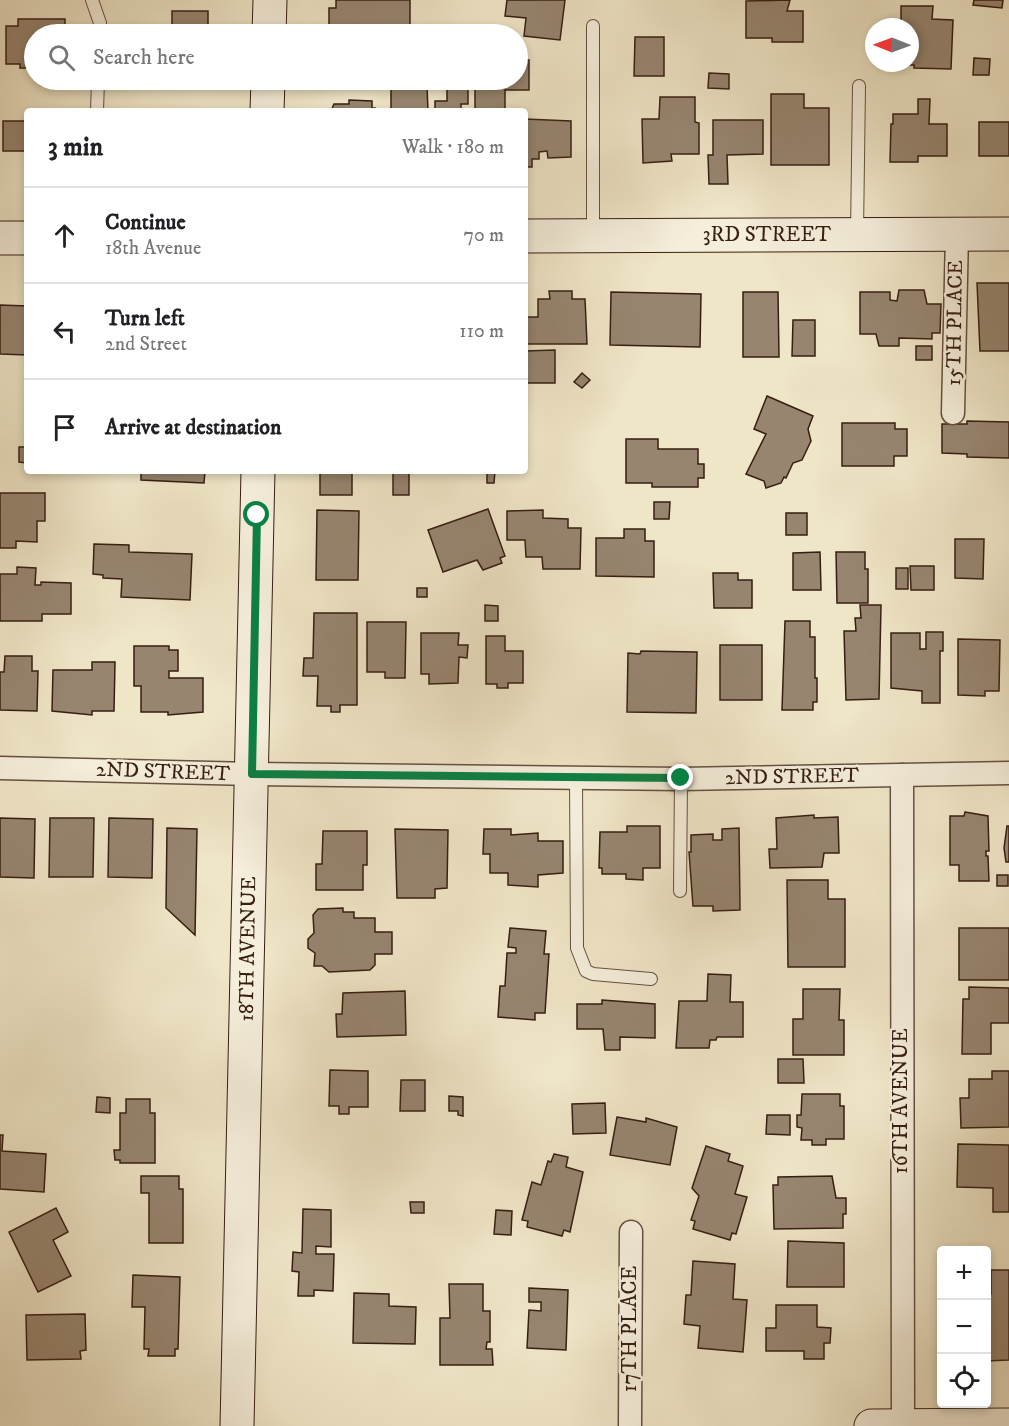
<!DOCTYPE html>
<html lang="en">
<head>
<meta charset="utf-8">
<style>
	body { margin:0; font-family:"IM FELL DW Pica",serif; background:#f6f6f6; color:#202124 }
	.controls { position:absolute; right:18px; bottom:18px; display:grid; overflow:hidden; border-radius:6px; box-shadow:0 3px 9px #0003 }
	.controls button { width:54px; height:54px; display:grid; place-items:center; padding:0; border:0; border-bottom:2px solid #e0e0e0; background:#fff; color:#202124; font:30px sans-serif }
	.compass { position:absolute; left:865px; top:18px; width:54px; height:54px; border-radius:50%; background:#fff; box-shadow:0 3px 9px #0003; rotate:271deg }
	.stop { position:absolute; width:18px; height:18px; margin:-14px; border:4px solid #0b8043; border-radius:50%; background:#fff }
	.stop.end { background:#0b8043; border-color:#fff; box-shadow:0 2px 6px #0008 }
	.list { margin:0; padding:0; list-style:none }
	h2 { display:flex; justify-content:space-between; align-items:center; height:78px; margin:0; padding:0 24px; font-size:26px }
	h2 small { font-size:20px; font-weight:400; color:#757577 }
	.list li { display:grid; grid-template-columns:39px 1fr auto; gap:18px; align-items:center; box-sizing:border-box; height:96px; padding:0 24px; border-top:2px solid #e0e0e0 }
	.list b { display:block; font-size:22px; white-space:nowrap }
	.list p { margin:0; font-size:20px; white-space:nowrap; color:#757577 }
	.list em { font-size:20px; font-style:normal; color:#757577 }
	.icon { flex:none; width:33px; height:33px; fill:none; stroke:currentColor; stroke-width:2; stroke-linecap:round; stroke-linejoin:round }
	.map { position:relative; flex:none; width:1009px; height:1426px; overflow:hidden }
	.search { position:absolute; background:#fff; box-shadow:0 3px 9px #0003; left:24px; top:24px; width:504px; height:66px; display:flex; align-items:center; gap:15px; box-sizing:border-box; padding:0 21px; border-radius:33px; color:#757577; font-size:22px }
	.panel { position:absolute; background:#fff; box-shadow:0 3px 9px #0003; left:24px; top:108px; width:504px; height:366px; border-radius:6px }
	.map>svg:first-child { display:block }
	.building { fill:#978570; stroke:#371e12; stroke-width:1.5 }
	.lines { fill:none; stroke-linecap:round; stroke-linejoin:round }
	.lane-casing { stroke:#65503f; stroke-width:14 }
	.street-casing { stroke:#65503f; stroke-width:25 }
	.secondary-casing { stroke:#371e12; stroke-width:35 }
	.lane { stroke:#f5eedb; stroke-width:12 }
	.street { stroke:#f5eedb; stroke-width:22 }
	.secondary { stroke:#f5eedb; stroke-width:33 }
	.route { stroke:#0b8043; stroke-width:8 }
	.labels { text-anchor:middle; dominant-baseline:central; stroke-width:5; stroke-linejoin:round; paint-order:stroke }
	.street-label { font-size:21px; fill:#371e12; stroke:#f5eedb }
</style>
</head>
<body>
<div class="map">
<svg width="1009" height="1426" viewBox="0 0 1009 1426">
	<rect width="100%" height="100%" fill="#efe5c7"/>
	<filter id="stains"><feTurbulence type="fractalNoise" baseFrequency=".00333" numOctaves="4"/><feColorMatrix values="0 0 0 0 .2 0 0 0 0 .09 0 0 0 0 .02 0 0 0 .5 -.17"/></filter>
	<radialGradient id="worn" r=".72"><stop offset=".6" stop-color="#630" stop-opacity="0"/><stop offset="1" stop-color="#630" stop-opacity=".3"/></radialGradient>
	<!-- building -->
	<g class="building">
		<polygon points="336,0 410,0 410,34 340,34 340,27 329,25 329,8 336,8"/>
		<polygon points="507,0 565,0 560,40 524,36 526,18 505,16"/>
		<polygon points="790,0 787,11 803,11 803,42 772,42 772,38 746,38 746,1"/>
		<polygon points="974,0 1003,0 1002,8 973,5"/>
		<polygon points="901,6 933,6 932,19 953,20 951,69 914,68 914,65 894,65 910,63 910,27 901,27"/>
		<polygon points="172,11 208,11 208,34 156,34 156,27 172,27"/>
		<polygon points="18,19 65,19 65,34 34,34 34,68 20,68 20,64 6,64 6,26 18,26"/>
		<polygon points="635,37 664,37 664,76 634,76"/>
		<polygon points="974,58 990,59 989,75 973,75"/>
		<polygon points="518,60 529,60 529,90 505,90 505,111 475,111 475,80 518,80"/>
		<polygon points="709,73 729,74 729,89 708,88"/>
		<polygon points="447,80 468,80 468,104 461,104 461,111 435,111 435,101 447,101"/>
		<polygon points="391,86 427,86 428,111 391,111"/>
		<polygon points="771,94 804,94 804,108 829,108 829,165 771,165"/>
		<polygon points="660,97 695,97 695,122 699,123 699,154 671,154 672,161 643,163 642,119 659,119"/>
		<polygon points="918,99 930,99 929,124 947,124 947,156 918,156 918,162 890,162 891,124 893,124 893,114 918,114"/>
		<polygon points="349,100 372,101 372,108 375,108 375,111 331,111 334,104 349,104"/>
		<polygon points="525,119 571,121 571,157 548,158 547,151 539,152 539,159 532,159 532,167 525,167"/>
		<polygon points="713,120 763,120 763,154 727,155 728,184 709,184 708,155 713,155"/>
		<rect x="3" y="121" width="24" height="30"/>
		<rect x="979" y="122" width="30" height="34"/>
		<polygon points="977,283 1009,283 1009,351 980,351"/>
		<polygon points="899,290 924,290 927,304 941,304 940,333 932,333 932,339 899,338 899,346 879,346 876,334 860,334 860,292 890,292 890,300 897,301"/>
		<polygon points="549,291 572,291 572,299 585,299 587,344 525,344 525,317 538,317 538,299 550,299"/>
		<polygon points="611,292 701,294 700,347 610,345"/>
		<polygon points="743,292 778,292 779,357 743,357"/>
		<polygon points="0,305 27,306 27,355 0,354"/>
		<polygon points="793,320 815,320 815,356 792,356"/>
		<rect x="916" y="346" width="16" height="14"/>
		<polygon points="555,350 555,383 525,383 525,351"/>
		<polygon points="582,373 590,380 582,388 574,382"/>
		<polygon points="767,396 813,416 808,429 811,441 802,460 793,463 786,478 784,477 781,483 766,488 764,481 746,474 766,434 754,429"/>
		<polygon points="967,421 1009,422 1009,458 967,457 967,454 942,453 942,424 967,424"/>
		<polygon points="842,423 895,423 895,429 907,429 907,456 894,456 894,466 842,466"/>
		<polygon points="626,439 658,439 658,449 698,449 698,464 704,464 704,478 698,478 698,487 652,487 652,483 626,483"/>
		<polygon points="19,447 27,447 27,463 19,462"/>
		<polygon points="141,471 205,471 204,483 141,480"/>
		<rect x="320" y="471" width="32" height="24"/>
		<polygon points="487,471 495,471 494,483 487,483"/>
		<polygon points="393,472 409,473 409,495 393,495"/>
		<polygon points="0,493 45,493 45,521 37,521 37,542 16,541 16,548 0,548"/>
		<polygon points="654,502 670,502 669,519 654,519"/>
		<polygon points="488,509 505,556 500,558 502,563 483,570 477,560 443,572 428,530"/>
		<polygon points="317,510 359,511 358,580 316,580"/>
		<polygon points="543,510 543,518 568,519 568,528 581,528 580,569 543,569 542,557 526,557 525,540 507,540 507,511"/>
		<rect x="786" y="513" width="21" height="22"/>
		<polygon points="624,529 645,529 645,541 654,541 654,577 596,576 596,538 624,538"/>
		<polygon points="955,539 984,539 983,579 955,578"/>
		<polygon points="94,544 129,545 129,552 192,554 190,600 121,597 122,579 103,578 103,575 93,574"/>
		<polygon points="820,552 821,590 793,590 793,553"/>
		<polygon points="836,552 865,552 865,569 868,569 868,603 837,603"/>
		<polygon points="910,566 934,566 934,590 911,590"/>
		<polygon points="17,567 36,568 35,585 41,585 41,582 71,583 71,614 42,614 42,621 0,621 0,574 17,574"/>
		<rect x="896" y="568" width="12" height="21"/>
		<polygon points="713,573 738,573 738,580 752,580 752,608 714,608"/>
		<rect x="417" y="588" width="10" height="9"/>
		<polygon points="485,605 498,606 498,621 485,621"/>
		<polygon points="860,605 881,605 879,699 846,700 844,631 856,631 855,618 861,618"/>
		<polygon points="314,613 357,613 357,705 340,705 340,712 331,712 331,706 317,706 318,676 303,676 304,658 313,658"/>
		<polygon points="785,621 810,621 810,637 815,637 815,678 817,678 817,702 813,702 813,710 782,710"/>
		<polygon points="367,622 406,622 405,678 385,678 385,672 367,672"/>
		<polygon points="926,632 943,632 943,651 940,651 940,703 922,703 922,691 891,688 891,633 920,633 920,649 926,649"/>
		<polygon points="421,633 459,633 458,645 468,645 467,658 459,657 458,683 429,684 429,674 421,674"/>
		<polygon points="486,636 505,636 505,651 523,651 523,683 508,683 508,688 497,688 497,684 486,684"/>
		<polygon points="958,639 1000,640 999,691 985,691 985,696 958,695"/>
		<rect x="720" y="645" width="42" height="55"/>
		<polygon points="134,646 169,646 169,650 178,650 178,671 169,671 169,678 203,678 203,712 168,715 168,712 141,712 141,686 134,686"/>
		<polygon points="641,651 697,652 696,713 627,712 628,653 640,654"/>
		<polygon points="5,656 32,656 32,671 38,671 37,711 0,710 0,672 4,672"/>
		<polygon points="92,662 115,662 114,711 92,711 92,715 52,711 53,670 92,670"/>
		<polygon points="965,812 988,816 989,851 986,851 986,856 988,856 989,881 959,881 959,865 950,865 950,816 964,816"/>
		<polygon points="814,815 814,818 838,817 839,853 824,853 822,867 770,868 769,849 777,849 776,818"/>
		<polygon points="0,818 35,819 34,878 0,877"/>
		<polygon points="50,818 94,818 93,877 49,877"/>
		<polygon points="109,818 153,819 152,878 108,877"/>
		<polygon points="627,826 660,826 660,868 643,868 643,880 626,879 626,874 602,874 602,868 599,868 600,832 627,832"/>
		<polygon points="1007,826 1009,826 1009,862 1006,862 1004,848"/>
		<polygon points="167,828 197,829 195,935 166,908"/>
		<polygon points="739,828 740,910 713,911 713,906 693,906 689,852 691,852 691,835 713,834 713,840 722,840 722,829"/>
		<polygon points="395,829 448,830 447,888 435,889 435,898 397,898"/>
		<polygon points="484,829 511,829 511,835 538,833 538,841 563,841 563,873 538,875 538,887 508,885 508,873 490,873 490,854 483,854"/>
		<polygon points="323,831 367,831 367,865 363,865 363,890 316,890 316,864 322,864"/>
		<rect x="997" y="875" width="11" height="11"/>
		<polygon points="787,880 828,880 828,899 845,899 845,967 788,967"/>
		<polygon points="343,908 343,912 354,912 354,918 375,918 375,932 392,932 392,954 375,954 375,965 370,970 329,972 322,966 314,966 315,953 308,948 308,939 314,933 313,915 318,909"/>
		<polygon points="510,928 546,931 544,954 549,954 545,1013 535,1013 535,1020 498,1017 500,986 505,986 507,953 516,953 516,948 508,947"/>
		<rect x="959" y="928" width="50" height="52"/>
		<polygon points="708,974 731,975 730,1002 743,1002 743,1037 717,1037 716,1040 710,1040 709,1048 676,1048 679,1001 707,1001"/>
		<polygon points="969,987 1009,988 1009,1023 991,1023 991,1054 962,1054 963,999 969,999"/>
		<polygon points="803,989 840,989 839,1020 844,1020 844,1055 793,1055 793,1019 803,1019"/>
		<polygon points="405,991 406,1035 337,1037 336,1014 342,1014 343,993"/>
		<polygon points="602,1000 655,1004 655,1038 620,1037 620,1050 605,1050 603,1029 577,1029 577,1004 602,1004"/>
		<polygon points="778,1059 803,1059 804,1083 778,1083"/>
		<polygon points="330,1070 368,1071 368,1107 349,1107 349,1114 339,1114 339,1106 329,1106"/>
		<polygon points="992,1071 1009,1071 1009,1127 961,1128 960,1098 969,1098 969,1079 992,1079"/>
		<polygon points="401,1080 425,1080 425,1111 400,1111"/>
		<polygon points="802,1094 840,1094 840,1106 844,1106 844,1139 826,1139 826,1145 812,1145 812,1140 801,1140 802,1128 797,1127 797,1115 801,1115"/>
		<polygon points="449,1096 463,1097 463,1116 458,1115 458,1111 449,1111"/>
		<polygon points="97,1097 110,1098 110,1113 96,1112"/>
		<polygon points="126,1099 150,1099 150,1113 155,1113 155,1163 120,1163 120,1160 115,1160 114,1150 120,1150 120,1113 126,1113"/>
		<polygon points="605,1103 606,1133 573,1134 572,1104"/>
		<polygon points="767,1115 790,1115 790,1135 766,1134"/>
		<polygon points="617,1117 646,1122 646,1118 677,1127 670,1165 610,1155"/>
		<polygon points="0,1135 3,1135 2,1151 46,1154 44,1192 0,1189"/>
		<polygon points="958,1144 1009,1145 1009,1212 993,1212 993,1188 957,1187"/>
		<polygon points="706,1146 730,1154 728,1161 743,1166 735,1194 747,1197 736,1234 732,1233 730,1240 693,1229 695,1221 691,1220 699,1196 692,1188"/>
		<polygon points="554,1154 568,1157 566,1167 583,1172 570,1232 564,1230 562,1236 527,1227 528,1221 522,1220 532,1182 541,1185 548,1161 551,1162"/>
		<polygon points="141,1176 179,1176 179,1189 183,1189 183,1243 149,1243 149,1193 141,1193"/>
		<polygon points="832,1176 836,1198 846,1198 846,1214 843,1214 843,1228 774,1229 773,1185 778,1185 778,1177"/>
		<polygon points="410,1202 424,1202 424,1213 411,1213"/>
		<polygon points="56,1208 68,1232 53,1240 71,1276 38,1292 9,1232"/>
		<polygon points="303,1209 331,1210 331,1247 316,1246 316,1254 334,1254 333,1291 314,1290 314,1296 298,1296 299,1272 292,1271 293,1252 302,1253"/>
		<polygon points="496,1210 512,1211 511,1235 494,1234"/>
		<polygon points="788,1241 844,1243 844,1287 787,1287"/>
		<polygon points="693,1261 735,1264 733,1299 747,1300 743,1352 698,1348 700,1326 684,1324 686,1295 691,1295"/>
		<polygon points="991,1270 1009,1270 1009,1360 986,1361 986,1294 991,1294"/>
		<polygon points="133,1275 180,1277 178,1349 175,1349 175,1356 148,1356 149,1349 144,1349 145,1307 132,1307"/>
		<polygon points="449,1284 483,1284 483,1311 490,1311 490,1342 487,1342 486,1349 492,1349 493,1365 440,1365 440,1318 450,1318"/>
		<polygon points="529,1288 568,1290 566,1350 527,1348 529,1310 541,1311 541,1302 529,1302"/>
		<polygon points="354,1293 389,1294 389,1306 416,1307 415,1344 353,1343"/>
		<polygon points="776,1305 817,1305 817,1327 831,1328 830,1343 824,1343 824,1359 804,1359 804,1351 766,1351 766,1328 776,1328"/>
		<polygon points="85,1314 86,1350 80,1351 81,1359 27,1360 26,1315"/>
	</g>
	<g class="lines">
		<defs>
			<g id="lane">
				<polyline points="92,0 100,23 100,34"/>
				<polyline points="593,26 593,235"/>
				<polyline points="97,111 98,80"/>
				<polyline points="857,233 859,86"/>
				<polyline points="576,778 577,948 586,971 593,974 651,979"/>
				<polyline points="680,891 681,779"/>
			</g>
			<g id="street">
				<polyline points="953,413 957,234"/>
				<polyline points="0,768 252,774 681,779 1009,773"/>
				<polyline points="902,775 903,1426"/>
				<polyline points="630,1426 631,1232"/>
			</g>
			<g id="secondary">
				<polyline points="269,34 270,0"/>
				<polyline points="267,111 268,80"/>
				<polyline points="525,236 1009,234"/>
				<polyline points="0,238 27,238"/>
				<polyline points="237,1426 258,471"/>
				<polyline points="871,1426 1009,1425"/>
			</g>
		</defs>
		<!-- lane casing -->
		<use href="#lane" class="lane-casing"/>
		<!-- street casing -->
		<use href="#street" class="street-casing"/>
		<!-- secondary casing -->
		<use href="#secondary" class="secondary-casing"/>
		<!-- lane -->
		<use href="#lane" class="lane"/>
		<!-- street -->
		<use href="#street" class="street"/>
		<!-- secondary -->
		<use href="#secondary" class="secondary"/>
	</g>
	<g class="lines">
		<!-- route -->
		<polyline class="route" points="257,515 252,774 681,778"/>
	</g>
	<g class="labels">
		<!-- street labels -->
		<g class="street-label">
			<text x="767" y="235">3RD STREET</text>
			<text transform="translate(955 323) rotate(-89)">15TH PLACE</text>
			<text transform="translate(163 772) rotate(2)">2ND STREET</text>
			<text transform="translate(792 777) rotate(-1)">2ND STREET</text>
			<text transform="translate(248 949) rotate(-89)">18TH AVENUE</text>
			<text transform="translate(901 1101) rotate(-90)">16TH AVENUE</text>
			<text transform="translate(630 1329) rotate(-90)">17TH PLACE</text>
		</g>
	</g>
	<rect width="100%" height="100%" filter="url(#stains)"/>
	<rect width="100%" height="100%" fill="url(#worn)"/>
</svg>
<div class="controls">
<button>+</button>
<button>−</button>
<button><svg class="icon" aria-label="locate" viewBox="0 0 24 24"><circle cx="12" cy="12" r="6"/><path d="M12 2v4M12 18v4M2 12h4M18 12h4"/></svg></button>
</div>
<svg class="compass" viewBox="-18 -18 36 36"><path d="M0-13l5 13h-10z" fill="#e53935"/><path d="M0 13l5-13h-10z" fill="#757577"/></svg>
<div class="stop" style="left:257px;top:515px"></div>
<div class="stop end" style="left:681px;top:778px"></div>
<div class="search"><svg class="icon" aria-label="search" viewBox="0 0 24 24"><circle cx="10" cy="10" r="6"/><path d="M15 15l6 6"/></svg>Search here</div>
<section class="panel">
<h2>3 min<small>Walk · 180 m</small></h2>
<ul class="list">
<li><svg class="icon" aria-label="ahead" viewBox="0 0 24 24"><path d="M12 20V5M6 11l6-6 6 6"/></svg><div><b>Continue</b><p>18th Avenue</p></div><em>70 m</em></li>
<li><svg class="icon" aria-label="left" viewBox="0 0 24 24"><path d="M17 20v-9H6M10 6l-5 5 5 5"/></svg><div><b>Turn left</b><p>2nd Street</p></div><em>110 m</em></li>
<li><svg class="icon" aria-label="arrive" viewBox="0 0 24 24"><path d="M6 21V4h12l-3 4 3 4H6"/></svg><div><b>Arrive at destination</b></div></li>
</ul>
</section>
</div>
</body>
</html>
